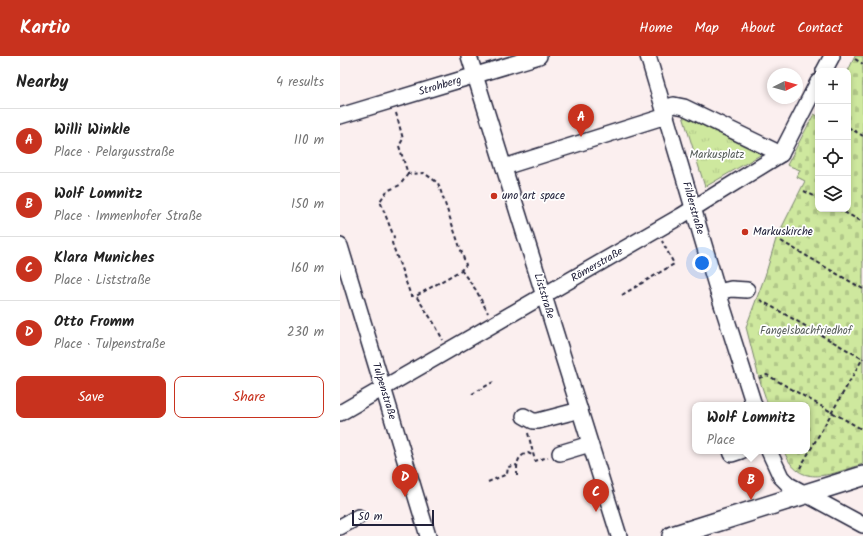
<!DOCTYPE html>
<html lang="en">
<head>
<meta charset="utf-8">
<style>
	body { margin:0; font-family:Kalam,sans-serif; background:#f2f2f2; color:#222 }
	.controls { position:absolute; right:12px; top:12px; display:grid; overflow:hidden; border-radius:8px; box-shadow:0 2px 6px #0003 }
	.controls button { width:36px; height:36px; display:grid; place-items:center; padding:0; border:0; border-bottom:1px solid #e0e0e0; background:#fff; color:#222; font:20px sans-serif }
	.compass { position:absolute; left:427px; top:12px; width:36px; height:36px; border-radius:50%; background:#fff; box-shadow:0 2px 6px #0003; rotate:85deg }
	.scale { position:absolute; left:12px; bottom:10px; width:82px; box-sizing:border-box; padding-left:4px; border:2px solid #22223b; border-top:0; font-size:11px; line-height:14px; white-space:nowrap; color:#22223b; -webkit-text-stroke:3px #fff; paint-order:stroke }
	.you { position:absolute; left:362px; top:207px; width:14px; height:14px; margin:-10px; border:3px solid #fff; border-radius:50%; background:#1a73e8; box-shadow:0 0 0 6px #1a73e833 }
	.badge { display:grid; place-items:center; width:26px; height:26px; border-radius:50%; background:#c8321e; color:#fff; font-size:13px; font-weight:700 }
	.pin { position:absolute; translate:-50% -33px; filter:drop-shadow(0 1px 2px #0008) }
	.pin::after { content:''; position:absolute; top:21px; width:14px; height:12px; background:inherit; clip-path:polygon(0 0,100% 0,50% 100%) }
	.popup { position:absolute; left:352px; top:346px; width:118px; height:52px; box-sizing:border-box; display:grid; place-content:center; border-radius:8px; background:#fff; filter:drop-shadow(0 1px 3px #0005); font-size:13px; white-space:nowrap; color:#767676 }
	.popup b { font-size:15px; color:#222 }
	.popup::after { content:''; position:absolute; left:50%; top:100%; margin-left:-8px; border:8px solid transparent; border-top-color:#fff }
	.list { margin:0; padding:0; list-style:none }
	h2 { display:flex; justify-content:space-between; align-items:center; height:52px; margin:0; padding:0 16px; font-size:17px }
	h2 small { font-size:13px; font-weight:400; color:#767676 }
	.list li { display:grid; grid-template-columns:26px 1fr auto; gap:12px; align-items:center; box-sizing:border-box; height:64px; padding:0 16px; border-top:1px solid #e0e0e0 }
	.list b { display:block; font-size:15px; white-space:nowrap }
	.list p { margin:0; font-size:13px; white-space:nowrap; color:#767676 }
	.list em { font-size:13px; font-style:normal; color:#767676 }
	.actions { display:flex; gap:8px; padding:12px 16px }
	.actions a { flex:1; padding:9px 0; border:1px solid #c8321e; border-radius:8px; text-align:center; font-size:14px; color:#c8321e }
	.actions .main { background:#c8321e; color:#fff }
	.icon { flex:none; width:22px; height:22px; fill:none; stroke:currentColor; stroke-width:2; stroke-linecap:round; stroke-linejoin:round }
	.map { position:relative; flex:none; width:523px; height:480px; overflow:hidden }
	header { display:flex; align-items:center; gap:24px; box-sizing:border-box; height:56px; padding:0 20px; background:#c8321e; color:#fff }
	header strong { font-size:19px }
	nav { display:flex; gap:22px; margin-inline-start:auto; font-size:14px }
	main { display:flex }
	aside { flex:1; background:#fff }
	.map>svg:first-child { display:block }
	.grass { fill:url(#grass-tufts); stroke:#78856c }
	.cemetery { fill:url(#cemetery-stones); stroke:#78856c }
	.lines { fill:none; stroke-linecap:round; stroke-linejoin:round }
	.minor-casing { stroke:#22223b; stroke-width:18 }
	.major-casing { stroke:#22223b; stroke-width:22 }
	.path { stroke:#22223b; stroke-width:2; stroke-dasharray:4 3; stroke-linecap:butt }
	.minor { stroke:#fff; stroke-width:15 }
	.major { stroke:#fff; stroke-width:19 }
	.poi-dot { fill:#c8321e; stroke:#fff; stroke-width:1.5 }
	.labels { text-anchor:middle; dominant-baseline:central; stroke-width:3.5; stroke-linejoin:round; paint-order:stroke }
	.street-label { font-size:11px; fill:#22223b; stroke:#fff }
	.park-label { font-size:11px; fill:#565d59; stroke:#fff }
	.poi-label { font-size:11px; fill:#22223b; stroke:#fff; text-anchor:start }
</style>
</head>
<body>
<header>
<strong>Kartio</strong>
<nav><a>Home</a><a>Map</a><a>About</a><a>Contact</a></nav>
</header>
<main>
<aside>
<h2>Nearby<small>4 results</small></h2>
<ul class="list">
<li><span class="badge">A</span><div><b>Willi Winkle</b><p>Place · Pelargusstraße</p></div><em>110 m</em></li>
<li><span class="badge">B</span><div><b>Wolf Lomnitz</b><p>Place · Immenhofer Straße</p></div><em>150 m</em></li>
<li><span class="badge">C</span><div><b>Klara Muniches</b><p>Place · Liststraße</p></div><em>160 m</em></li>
<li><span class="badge">D</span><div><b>Otto Fromm</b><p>Place · Tulpenstraße</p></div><em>230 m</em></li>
</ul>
<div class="actions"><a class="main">Save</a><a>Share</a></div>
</aside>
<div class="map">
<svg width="523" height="480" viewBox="0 0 523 480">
	<defs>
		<pattern id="grass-tufts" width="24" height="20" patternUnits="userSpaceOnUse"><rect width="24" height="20" fill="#cee89e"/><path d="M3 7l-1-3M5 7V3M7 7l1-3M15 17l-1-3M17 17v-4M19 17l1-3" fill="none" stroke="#b1c789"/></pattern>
		<pattern id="cemetery-stones" width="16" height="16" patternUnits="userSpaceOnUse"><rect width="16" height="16" fill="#cee89e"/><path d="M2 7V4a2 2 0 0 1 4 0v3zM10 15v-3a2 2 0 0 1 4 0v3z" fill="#b1c789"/></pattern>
	</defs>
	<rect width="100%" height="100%" fill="#fbefef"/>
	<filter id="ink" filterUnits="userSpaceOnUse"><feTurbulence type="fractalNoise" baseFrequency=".025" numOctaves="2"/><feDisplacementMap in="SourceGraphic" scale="8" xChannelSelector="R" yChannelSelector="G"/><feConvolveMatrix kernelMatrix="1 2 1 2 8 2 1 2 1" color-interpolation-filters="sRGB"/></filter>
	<g filter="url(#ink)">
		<!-- grass -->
		<polygon class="grass" points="343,60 422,98 365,131"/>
		<!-- cemetery -->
		<path class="cemetery" d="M 515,0 L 523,0 L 523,408 C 493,417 459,435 444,395 L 467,395 L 467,349 L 428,349 L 419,322 L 406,271 L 425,220 L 436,183 L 465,125 L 457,121 L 460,114 L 447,109 L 474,58 L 478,60 L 478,153 L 508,153 L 508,15 Z"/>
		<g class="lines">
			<defs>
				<g id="minor">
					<polyline points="129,0 279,480"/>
					<polyline points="308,0 378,236 414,349"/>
					<polyline points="484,15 492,0"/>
					<polyline points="324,52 334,49 344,51 441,98"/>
					<polyline points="0,60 199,0"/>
					<polyline points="164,111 326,60"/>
					<polyline points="0,190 88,480"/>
					<polyline points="378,236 391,233 407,234"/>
					<polyline points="0,357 341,160 441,98 478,26"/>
					<polyline points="184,360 193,365 198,365 240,354"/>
					<polyline points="391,395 392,398 401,395"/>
					<polyline points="429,395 441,421 449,429 523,469"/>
					<polyline points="220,397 250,388"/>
					<polyline points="0,471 18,461"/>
				</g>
				<polyline id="major" points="332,480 523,420"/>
			</defs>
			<!-- minor casing -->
			<use href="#minor" class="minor-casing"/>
			<!-- major casing -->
			<use href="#major" class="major-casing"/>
			<!-- path -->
			<g class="path">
				<polyline points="515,3 523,8"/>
				<polyline points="56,57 63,83 59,90 68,118 84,117 98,127 126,209 121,214 76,240 94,267 103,284"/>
				<polyline points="508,71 523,80"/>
				<polyline points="68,118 60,129 47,135 40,145 54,181 52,187 71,240 76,240"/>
				<polyline points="464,135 478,142"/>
				<polyline points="498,153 523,166"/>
				<polyline points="441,185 523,233"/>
				<polyline points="121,214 136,234 148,257"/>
				<polyline points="282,239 334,208 322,185"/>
				<polyline points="420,244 523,303"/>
				<polyline points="419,322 427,319 523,374"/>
				<polyline points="132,338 153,326"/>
				<polyline points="188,377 195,405 208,401"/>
				<polyline points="460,412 523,302"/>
				<path d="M 177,420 C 177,409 176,400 188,397 L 194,400"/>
				<polyline points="148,426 167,418 168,411 177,409"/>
			</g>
			<!-- minor -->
			<use href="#minor" class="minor"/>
			<!-- major -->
			<use href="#major" class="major"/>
		</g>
	</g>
	<!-- markers -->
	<g class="poi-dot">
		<circle cx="154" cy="140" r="4"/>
		<circle cx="405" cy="176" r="4"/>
	</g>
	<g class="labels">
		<!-- street labels -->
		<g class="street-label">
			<text transform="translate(100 30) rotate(-17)">Strohberg</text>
			<text transform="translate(353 152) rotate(74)">Filderstraße</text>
			<text transform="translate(257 209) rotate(-30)">Römerstraße</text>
			<text transform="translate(204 240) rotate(73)">Liststraße</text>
			<text transform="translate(44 335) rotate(73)">Tulpenstraße</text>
		</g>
		<!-- park labels -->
		<g class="park-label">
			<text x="377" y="99">Markusplatz</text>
			<text x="466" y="275">Fangelsbachfriedhof</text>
		</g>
		<!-- poi labels -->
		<g class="poi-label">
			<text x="162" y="140">uno art space</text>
			<text x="413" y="176">Markuskirche</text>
		</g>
	</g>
</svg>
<div class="controls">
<button>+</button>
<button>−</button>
<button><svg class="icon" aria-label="locate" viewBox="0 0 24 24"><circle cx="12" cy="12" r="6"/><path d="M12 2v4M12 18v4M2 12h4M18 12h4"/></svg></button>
<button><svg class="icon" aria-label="layers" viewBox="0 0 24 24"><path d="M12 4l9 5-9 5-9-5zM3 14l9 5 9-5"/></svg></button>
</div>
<svg class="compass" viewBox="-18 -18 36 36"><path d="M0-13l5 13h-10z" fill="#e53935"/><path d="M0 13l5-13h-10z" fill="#767676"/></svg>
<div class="scale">50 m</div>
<div class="you"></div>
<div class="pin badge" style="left:241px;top:81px">A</div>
<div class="pin badge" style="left:411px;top:444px">B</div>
<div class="popup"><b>Wolf Lomnitz</b>Place</div>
<div class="pin badge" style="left:256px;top:456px">C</div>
<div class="pin badge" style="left:65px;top:441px">D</div>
</div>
</main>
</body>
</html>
